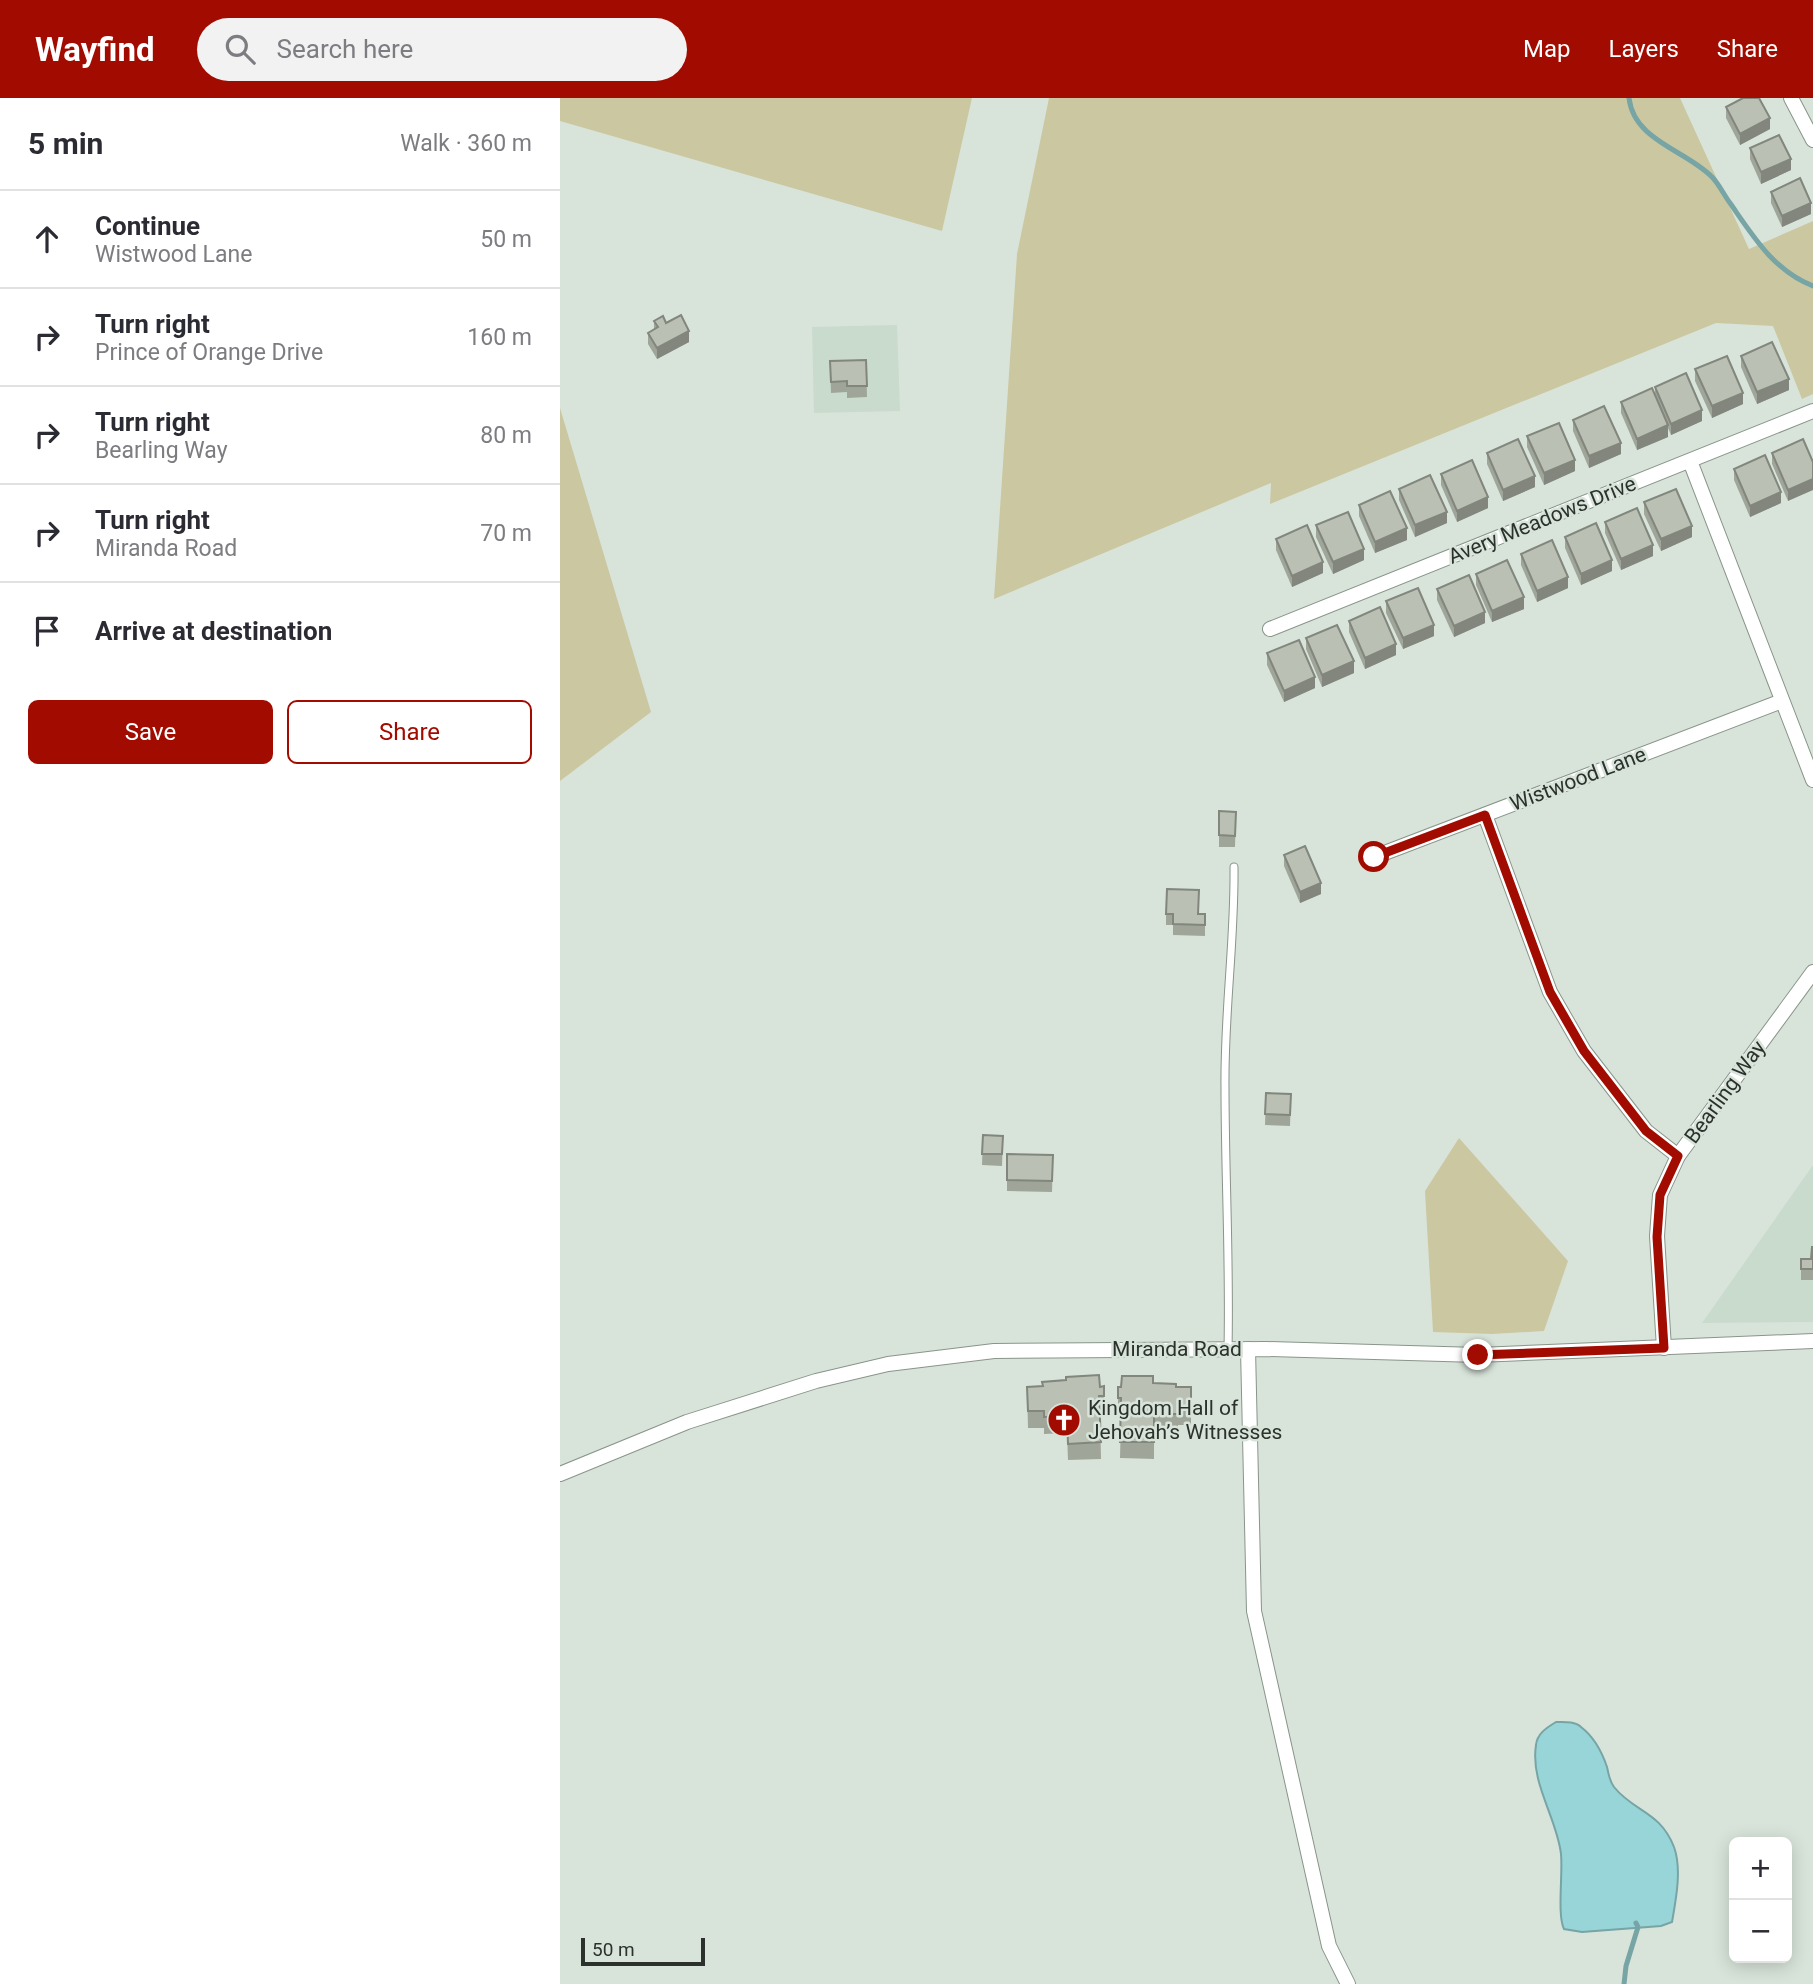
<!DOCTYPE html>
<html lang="en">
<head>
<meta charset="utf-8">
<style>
	body { margin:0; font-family:Roboto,sans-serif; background:#f2f2f3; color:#2b2b33 }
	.controls { position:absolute; right:21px; bottom:21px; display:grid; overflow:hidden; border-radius:10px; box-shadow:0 4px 18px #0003 }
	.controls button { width:63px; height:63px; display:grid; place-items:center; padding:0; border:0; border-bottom:2px solid #e1e1e2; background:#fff; color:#2b2b33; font:35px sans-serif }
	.scale { position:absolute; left:21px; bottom:18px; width:124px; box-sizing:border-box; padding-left:7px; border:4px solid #2c312d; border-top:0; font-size:19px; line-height:24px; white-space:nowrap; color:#2c312d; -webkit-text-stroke:5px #d8e4da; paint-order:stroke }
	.stop { position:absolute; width:21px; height:21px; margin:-16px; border:5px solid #a20c00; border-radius:50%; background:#fff }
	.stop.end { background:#a20c00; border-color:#fff; box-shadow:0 2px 7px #0008 }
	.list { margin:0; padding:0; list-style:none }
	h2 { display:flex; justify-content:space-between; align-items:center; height:91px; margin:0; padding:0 28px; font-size:30px }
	h2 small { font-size:23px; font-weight:400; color:#7c7c81 }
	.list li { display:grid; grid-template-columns:46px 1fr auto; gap:21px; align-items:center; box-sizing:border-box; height:98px; padding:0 28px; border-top:2px solid #e1e1e2 }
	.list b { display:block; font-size:26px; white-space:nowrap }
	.list p { margin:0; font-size:23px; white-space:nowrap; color:#7c7c81 }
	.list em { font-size:23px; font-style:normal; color:#7c7c81 }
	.actions { display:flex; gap:14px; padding:21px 28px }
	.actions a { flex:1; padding:16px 0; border:2px solid #a20c00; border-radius:10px; text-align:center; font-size:24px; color:#a20c00 }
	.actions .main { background:#a20c00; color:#fff }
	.icon { flex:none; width:38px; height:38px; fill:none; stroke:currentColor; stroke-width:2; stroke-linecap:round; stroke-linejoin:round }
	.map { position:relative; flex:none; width:1253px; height:1886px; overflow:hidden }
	header { display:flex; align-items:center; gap:42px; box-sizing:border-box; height:98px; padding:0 35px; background:#a20c00; color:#fff }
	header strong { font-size:33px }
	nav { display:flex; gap:38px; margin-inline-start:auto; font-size:24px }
	.search { width:490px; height:63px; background:#f2f2f3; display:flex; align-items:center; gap:18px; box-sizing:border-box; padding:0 24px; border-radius:38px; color:#7c7c81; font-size:26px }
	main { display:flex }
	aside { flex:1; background:#fff }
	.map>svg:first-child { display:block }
	.built { fill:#c8dbcc }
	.green { fill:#cbc8a1 }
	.water { fill:#97d5d9; stroke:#77a4a5; stroke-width:2 }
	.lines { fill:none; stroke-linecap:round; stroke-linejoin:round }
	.stream { stroke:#77a4a5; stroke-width:5 }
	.lane-casing { stroke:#89948b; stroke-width:9 }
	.street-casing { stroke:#89948b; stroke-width:16 }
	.lane { stroke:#fff; stroke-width:7 }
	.street { stroke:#fff; stroke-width:14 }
	.wall { fill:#a0a59a }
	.shaded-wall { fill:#82867d }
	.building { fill:#bac0b3; stroke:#82867d; stroke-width:2 }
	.route { stroke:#a20c00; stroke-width:9 }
	.labels { text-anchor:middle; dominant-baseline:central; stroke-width:5; stroke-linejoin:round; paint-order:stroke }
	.street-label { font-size:21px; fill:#2c312d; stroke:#d8e4da }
	.poi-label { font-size:21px; fill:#2c312d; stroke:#d8e4da; text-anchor:start }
</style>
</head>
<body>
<header>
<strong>Wayfind</strong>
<div class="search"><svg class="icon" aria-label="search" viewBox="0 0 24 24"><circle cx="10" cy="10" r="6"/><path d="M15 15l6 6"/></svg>Search here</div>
<nav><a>Map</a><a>Layers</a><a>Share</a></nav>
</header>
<main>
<aside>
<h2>5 min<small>Walk · 360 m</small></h2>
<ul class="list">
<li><svg class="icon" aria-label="ahead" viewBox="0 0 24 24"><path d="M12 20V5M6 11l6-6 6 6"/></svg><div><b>Continue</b><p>Wistwood Lane</p></div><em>50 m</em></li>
<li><svg class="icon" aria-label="right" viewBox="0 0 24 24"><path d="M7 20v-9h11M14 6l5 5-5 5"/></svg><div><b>Turn right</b><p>Prince of Orange Drive</p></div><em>160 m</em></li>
<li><svg class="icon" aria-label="right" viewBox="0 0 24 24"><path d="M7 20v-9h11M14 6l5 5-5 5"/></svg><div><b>Turn right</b><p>Bearling Way</p></div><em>80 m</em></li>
<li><svg class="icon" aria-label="right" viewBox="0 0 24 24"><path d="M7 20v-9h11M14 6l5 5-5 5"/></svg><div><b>Turn right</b><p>Miranda Road</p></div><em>70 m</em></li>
<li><svg class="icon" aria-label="arrive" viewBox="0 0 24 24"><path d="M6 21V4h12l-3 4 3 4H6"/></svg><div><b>Arrive at destination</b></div></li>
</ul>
<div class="actions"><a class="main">Save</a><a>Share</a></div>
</aside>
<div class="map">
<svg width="1253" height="1886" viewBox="0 0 1253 1886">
	<rect width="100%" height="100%" fill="#d8e4da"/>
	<!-- built -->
	<g class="built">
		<polygon points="337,227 340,313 254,315 252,229"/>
		<polygon points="1253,1067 1253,1224 1142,1225"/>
	</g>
	<!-- green -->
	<g class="green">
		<polygon points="0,0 412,0 382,133 0,23"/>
		<polygon points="489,0 1120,0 1189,151 1253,123 1253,296 1242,301 1213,228 1156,225 710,406 711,385 434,501 457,156"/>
		<polygon points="0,310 91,614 0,683"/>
		<polygon points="899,1040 1008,1163 984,1233 932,1236 873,1234 865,1093"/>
	</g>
	<!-- water -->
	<path class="water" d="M 996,1624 C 1004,1624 1015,1623 1021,1629 C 1034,1639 1042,1654 1047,1669 C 1049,1677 1049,1682 1054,1689 C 1074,1714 1100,1713 1114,1749 C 1122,1771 1116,1801 1112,1824 L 1101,1828 L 1022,1834 L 1004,1831 C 997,1817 1003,1775 1001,1756 C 997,1720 970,1685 976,1647 C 977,1636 986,1630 996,1624 Z"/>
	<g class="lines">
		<!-- stream -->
		<g class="stream">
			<path d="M 1069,0 C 1074,43 1126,52 1152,79 C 1159,86 1164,97 1170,105 C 1193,138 1214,173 1253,188"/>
			<polyline points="1064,1886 1066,1868 1078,1829 1076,1825"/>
		</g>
		<defs>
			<path id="lane" d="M 668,1251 C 670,1164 665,1076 665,989 C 664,915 675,842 674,769"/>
			<g id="street">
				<polyline points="1231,0 1253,42"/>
				<polyline points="1130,363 1253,682"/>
				<polyline points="710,531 1253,313"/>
				<polyline points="925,717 990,894 1024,953 1086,1033 1118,1058"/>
				<polyline points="814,759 1222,603"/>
				<polyline points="1104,1250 1097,1138 1100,1097 1118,1058 1253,874"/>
				<polyline points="688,1251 694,1513 769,1848 788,1886"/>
				<polyline points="0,1376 127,1324 256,1283 328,1266 434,1253 707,1251 918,1257 1253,1243"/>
			</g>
		</defs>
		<!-- lane casing -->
		<use href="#lane" class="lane-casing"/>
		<!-- street casing -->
		<use href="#street" class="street-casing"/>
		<!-- lane -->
		<use href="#lane" class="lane"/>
		<!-- street -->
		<use href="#street" class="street"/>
	</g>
	<!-- wall -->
	<g class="wall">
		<polygon points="1166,9 1210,31 1180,47 1166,20"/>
		<polygon points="1190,50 1231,72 1201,86 1190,61"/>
		<polygon points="1211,94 1251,116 1222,129 1211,105"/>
		<polygon points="94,223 106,225 129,244 97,261 88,246 88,235 94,231"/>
		<polygon points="1181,258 1229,292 1197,306 1181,269"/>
		<polygon points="306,262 307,299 287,300 287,294 271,295 270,263"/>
		<polygon points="1135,271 1183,306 1152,320 1135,283"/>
		<polygon points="1095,289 1142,323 1111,337 1108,330 1108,339 1077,352 1061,315 1061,304 1095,297"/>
		<polygon points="1013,322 1061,356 1029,370 1013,333"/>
		<polygon points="967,338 1015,373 984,387 967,349"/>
		<polygon points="927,355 975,389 943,403 927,366"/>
		<polygon points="1212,355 1253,364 1228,403 1212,366"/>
		<polygon points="1174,371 1221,405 1190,419 1174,382"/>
		<polygon points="881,376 928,410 897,424 881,387"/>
		<polygon points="839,391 887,425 855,439 839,402"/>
		<polygon points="1084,404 1132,439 1101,453 1084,416"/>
		<polygon points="799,407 847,442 815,455 799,418"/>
		<polygon points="1045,424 1093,458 1061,472 1045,435"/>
		<polygon points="756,427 804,462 773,476 756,439"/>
		<polygon points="1005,439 1052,473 1021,487 1005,450"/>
		<polygon points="716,441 763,475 732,489 716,452"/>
		<polygon points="961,456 1008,490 977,504 961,467"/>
		<polygon points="916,476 964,511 932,524 916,487"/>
		<polygon points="877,491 925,525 894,539 877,502"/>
		<polygon points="826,503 874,538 843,551 826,515"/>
		<polygon points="789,523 836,557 805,571 789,534"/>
		<polygon points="746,540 794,575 762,589 746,551"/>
		<polygon points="707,555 755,590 724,604 707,567"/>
		<polygon points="676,714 675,749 659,749 659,737"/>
		<polygon points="724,757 761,796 740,805 724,768"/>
		<polygon points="606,816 645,816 645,838 613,837 613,827 606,827"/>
		<polygon points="706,995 731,996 730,1028 705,1027"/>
		<polygon points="423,1037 443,1038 442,1068 422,1067"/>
		<polygon points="447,1056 493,1057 492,1094 447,1093"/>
		<polygon points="1253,1149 1253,1182 1241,1182 1241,1161 1251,1161"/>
		<polygon points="593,1285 616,1289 631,1289 631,1327 618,1327 618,1333 594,1333 594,1361 560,1360 561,1317 558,1317 558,1289"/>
		<polygon points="467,1289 540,1289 544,1298 544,1314 540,1315 541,1361 508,1362 507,1335 484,1336 484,1330 468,1330"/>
	</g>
	<!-- shaded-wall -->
	<g class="shaded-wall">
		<polygon points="1210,20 1210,31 1180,47 1180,36"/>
		<polygon points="1231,61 1231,72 1201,86 1201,74"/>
		<polygon points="1251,105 1251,116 1222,129 1222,118"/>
		<polygon points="129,233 129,244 97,261 97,250"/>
		<polygon points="1229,281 1229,292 1197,306 1197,294"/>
		<polygon points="1183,295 1183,306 1152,320 1152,308"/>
		<polygon points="1142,312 1142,323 1111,337 1111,326"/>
		<polygon points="1108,327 1108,339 1077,352 1077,341"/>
		<polygon points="1061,345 1061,356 1029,370 1029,358"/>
		<polygon points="1015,362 1015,373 984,387 984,375"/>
		<polygon points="975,378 975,389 943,403 943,392"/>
		<polygon points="1253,381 1253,392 1228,403 1228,392"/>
		<polygon points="1221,394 1221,405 1190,419 1190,408"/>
		<polygon points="928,399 928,410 897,424 897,413"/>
		<polygon points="887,414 887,425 855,439 855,427"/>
		<polygon points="1132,428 1132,439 1101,453 1101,441"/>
		<polygon points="847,430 847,442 815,455 815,444"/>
		<polygon points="1093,447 1093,458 1061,472 1061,461"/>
		<polygon points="804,451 804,462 773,476 773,464"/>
		<polygon points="1052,462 1052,473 1021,487 1021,476"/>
		<polygon points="763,464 763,475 732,489 732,478"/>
		<polygon points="1008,479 1008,490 977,504 977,493"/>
		<polygon points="964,499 964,511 932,524 932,513"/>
		<polygon points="925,514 925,525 894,539 894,528"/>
		<polygon points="874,527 874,538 843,551 843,540"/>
		<polygon points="836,546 836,557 805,571 805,560"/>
		<polygon points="794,563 794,575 762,589 762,577"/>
		<polygon points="755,579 755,590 724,604 724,593"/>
		<polygon points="761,785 761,796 740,805 740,794"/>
	</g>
	<!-- building -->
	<g class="building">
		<polygon points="1183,0 1199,0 1210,20 1180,36 1166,9"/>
		<polygon points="1219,37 1231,61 1201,74 1190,50"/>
		<polygon points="1240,80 1251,105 1222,118 1211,94"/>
		<polygon points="121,217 129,233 97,250 88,235 98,229 94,223 103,218 106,225"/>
		<polygon points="1212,244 1229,281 1197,294 1181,258"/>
		<polygon points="1167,258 1183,295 1152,308 1135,271"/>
		<polygon points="306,262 307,288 287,288 287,283 271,284 270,263"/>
		<polygon points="1126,275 1142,312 1111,326 1095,289"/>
		<polygon points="1092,290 1108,327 1077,341 1061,304"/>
		<polygon points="1044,308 1061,345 1029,358 1013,322"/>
		<polygon points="999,325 1015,362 984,375 967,338"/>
		<polygon points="958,341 975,378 943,392 927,355"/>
		<polygon points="1243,341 1253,364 1253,381 1228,392 1212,355"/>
		<polygon points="1205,357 1221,394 1190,408 1174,371"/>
		<polygon points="912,362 928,399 897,413 881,376"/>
		<polygon points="870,377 887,414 855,427 839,391"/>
		<polygon points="1116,391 1132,428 1101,441 1084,404"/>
		<polygon points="830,393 847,430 815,444 799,407"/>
		<polygon points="1077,410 1093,447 1061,461 1045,424"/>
		<polygon points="788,414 804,451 773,464 756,427"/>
		<polygon points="1036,425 1052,462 1021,476 1005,439"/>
		<polygon points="747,427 763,464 732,478 716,441"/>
		<polygon points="992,442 1008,479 977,493 961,456"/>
		<polygon points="947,462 964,499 932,513 916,476"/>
		<polygon points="909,477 925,514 894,528 877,491"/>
		<polygon points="858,490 874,527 843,540 826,503"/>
		<polygon points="820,509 836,546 805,560 789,523"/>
		<polygon points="777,527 794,563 762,577 746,540"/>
		<polygon points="739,542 755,579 724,593 707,555"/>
		<polygon points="659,713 676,714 675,738 659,737"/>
		<polygon points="745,748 761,785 740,794 724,757"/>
		<polygon points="607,791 639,792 638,816 645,816 645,827 613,826 613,816 606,816"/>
		<polygon points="706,995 731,996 730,1017 705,1016"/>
		<polygon points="423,1037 443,1038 442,1056 422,1056"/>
		<polygon points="447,1056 493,1057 492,1083 447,1082"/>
		<polygon points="1252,1149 1253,1149 1253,1171 1241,1171 1241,1161 1251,1161"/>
		<polygon points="539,1277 540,1289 544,1288 544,1298 539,1298 541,1344 508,1346 507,1318 484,1319 484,1313 468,1313 467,1289 483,1288 482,1284 506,1282 506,1279"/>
		<polygon points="562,1278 593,1278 593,1285 616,1286 616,1289 631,1289 631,1311 618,1311 618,1316 594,1316 594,1344 560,1344 561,1300 558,1300 558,1289 561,1289"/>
	</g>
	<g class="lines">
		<!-- route -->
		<polyline class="route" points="814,759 925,717 990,894 1024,953 1086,1033 1118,1058 1100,1097 1097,1139 1104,1250 918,1257"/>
	</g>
	<!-- icons -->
	<defs>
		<symbol id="church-disc" viewBox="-11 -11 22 22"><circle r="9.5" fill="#a20c00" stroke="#d8e4da"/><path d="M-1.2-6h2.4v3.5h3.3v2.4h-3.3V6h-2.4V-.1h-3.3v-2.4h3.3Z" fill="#fff"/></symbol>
	</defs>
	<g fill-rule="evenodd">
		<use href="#church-disc" x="485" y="1303" width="38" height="38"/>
	</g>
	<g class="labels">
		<!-- street labels -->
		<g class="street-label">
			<text transform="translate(982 422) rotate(-22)">Avery Meadows Drive</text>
			<text transform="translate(1018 681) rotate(-21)">Wistwood Lane</text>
			<text transform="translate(1165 994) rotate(-54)">Bearling Way</text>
			<text x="617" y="1251">Miranda Road</text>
		</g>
		<!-- poi labels -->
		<g class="poi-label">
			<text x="528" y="1310">Kingdom Hall of<tspan x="528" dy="24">Jehovah’s Witnesses</tspan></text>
		</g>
	</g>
</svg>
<div class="controls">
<button>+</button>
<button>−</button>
</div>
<div class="scale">50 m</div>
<div class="stop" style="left:814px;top:759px"></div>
<div class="stop end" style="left:918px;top:1257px"></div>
</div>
</main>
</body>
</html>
